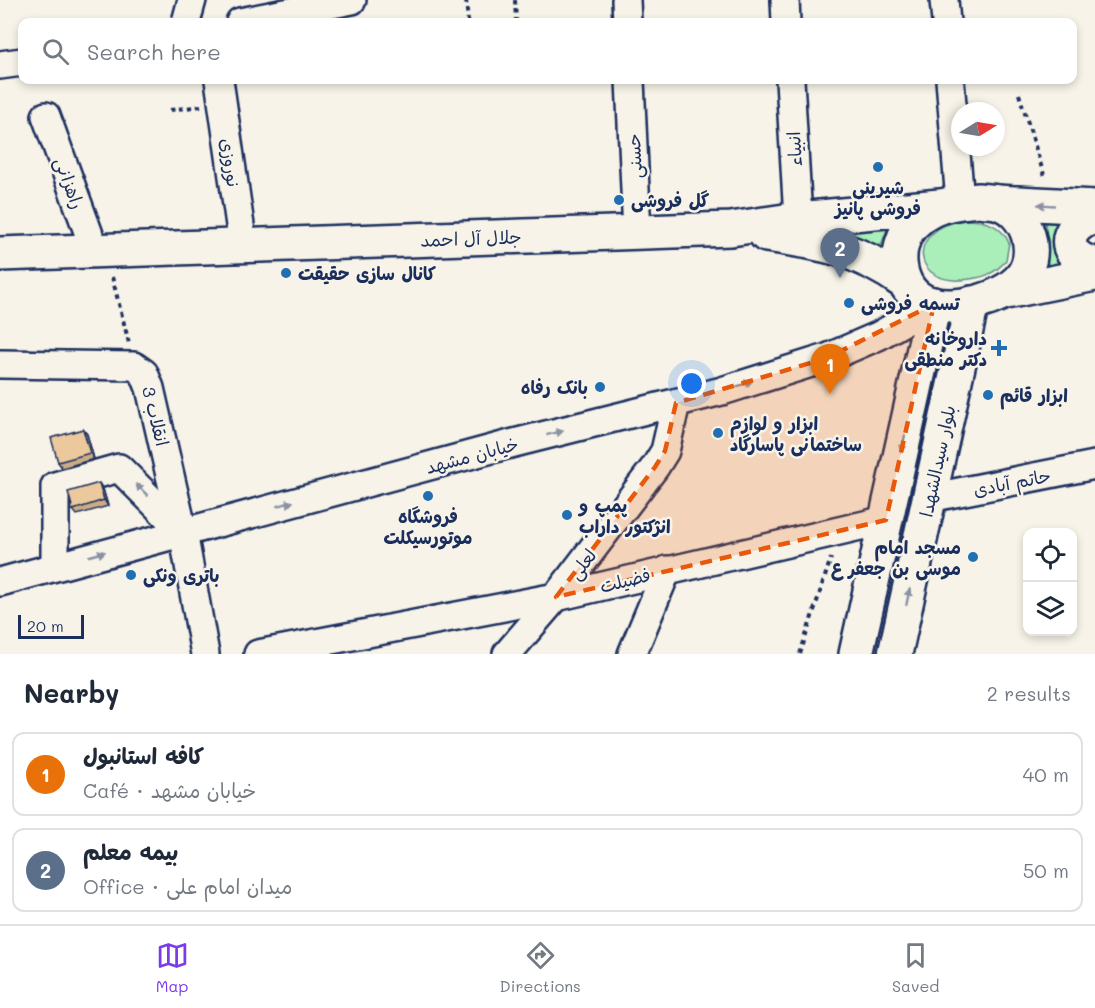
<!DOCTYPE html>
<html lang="en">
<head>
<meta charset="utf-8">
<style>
	body { margin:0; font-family:Mali,"Playpen Sans Arabic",sans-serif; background:#f2f2f3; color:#1f2937 }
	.controls { position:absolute; right:18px; bottom:18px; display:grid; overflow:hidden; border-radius:12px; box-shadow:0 3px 9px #0003 }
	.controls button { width:54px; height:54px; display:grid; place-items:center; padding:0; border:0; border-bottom:2px solid #e0e1e3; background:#fff; color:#1f2937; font:30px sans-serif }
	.compass { position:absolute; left:951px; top:102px; width:54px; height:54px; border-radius:50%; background:#fff; box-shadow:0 3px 9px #0003; rotate:79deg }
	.scale { position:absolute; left:18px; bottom:15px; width:66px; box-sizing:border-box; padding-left:6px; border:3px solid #1b2f5e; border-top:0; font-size:16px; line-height:21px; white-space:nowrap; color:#1b2f5e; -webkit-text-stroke:4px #f7f3e8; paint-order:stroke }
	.you { position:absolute; left:692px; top:384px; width:21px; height:21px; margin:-15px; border:4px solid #fff; border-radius:50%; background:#1a73e8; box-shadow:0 0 0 9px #1a73e833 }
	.badge { display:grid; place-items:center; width:39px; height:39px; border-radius:50%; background:#7c3aed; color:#fff; font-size:20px; font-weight:700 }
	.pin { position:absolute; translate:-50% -50px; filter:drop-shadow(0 2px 3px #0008) }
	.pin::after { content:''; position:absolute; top:32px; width:21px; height:18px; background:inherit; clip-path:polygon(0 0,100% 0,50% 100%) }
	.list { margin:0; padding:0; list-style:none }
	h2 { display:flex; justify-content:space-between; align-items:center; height:78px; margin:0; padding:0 24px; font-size:26px }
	h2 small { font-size:20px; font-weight:400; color:#747a83 }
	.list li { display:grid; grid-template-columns:39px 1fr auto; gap:18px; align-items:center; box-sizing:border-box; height:84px; margin:0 12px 12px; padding:0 12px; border:2px solid #e0e1e3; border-radius:12px }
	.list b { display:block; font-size:22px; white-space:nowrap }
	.list p { margin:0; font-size:20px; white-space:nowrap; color:#747a83 }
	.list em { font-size:20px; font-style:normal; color:#747a83 }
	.icon { flex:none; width:33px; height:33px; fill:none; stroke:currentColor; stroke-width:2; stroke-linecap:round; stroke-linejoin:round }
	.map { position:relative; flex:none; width:1095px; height:654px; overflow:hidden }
	.search { position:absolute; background:#fff; box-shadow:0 3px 9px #0003; left:18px; right:18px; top:18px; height:66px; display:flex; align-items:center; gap:15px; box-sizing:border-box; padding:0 21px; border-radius:12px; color:#747a83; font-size:22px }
	.sheet { height:270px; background:#fff }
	nav { display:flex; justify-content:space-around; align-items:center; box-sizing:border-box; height:84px; border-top:2px solid #e0e1e3; background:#fff; font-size:16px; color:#747a83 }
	nav a { display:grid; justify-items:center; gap:3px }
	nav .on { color:#7c3aed }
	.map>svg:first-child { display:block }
	.green { fill:#aaeeb9; stroke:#628e8c; stroke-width:1.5 }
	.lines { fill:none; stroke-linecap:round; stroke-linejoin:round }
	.minor-casing { stroke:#1b2f5e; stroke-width:32 }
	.major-casing { stroke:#1b2f5e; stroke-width:38 }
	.path { stroke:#1b2f5e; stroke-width:4; stroke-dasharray:4.5 4.5; stroke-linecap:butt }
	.minor { stroke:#f7f3e8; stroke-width:27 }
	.major { stroke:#f7f3e8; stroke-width:33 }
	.wall { fill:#cbac87; stroke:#1b2f5e; stroke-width:1.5 }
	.shaded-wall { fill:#a58c6e; stroke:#1b2f5e; stroke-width:1.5 }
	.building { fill:#ecc89d; stroke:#1b2f5e; stroke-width:1.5 }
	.oneway { fill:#8991a3 }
	.marked { fill:#e8590c; fill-opacity:0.2; stroke:#e8590c; stroke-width:4.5; stroke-dasharray:12 8; stroke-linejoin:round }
	.poi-dot { fill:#1f6fb2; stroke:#f7f3e8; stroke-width:2 }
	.labels { text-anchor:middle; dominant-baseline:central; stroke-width:5; stroke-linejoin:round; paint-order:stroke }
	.street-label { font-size:18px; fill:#1b2f5e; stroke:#f7f3e8 }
	.poi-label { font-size:18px; font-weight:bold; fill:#1b2f5e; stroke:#f7f3e8; text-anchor:start }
</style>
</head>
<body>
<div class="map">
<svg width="1095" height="654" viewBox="0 0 1095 654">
	<rect width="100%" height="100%" fill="#f7f3e8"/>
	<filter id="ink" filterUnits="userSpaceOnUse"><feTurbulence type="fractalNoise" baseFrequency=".0167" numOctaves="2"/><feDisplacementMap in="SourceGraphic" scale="12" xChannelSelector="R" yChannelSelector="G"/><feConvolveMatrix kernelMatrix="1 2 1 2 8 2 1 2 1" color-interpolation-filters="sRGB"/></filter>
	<g filter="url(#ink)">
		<!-- green -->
		<g class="green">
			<polygon points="1062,217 1065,264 1048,266 1045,219"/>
			<path d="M 965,220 C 984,220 1001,224 1009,243 L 1006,260 C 996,273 985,277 970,279 C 911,289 904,228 965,220 Z"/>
			<polygon points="890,221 879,251 855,236 810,230"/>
		</g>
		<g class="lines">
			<defs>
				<g id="minor">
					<polyline points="626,0 627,22"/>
					<polyline points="785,0 786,22"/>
					<polyline points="944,0 946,22"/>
					<polyline points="186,22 192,0"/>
					<polyline points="240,22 352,0"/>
					<polyline points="0,65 22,62"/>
					<polyline points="219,80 243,246"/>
					<polyline points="630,80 637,233"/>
					<polyline points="790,80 798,219"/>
					<polyline points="950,80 960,202"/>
					<polyline points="46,116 95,251"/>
					<polyline points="0,364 134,366 144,373 150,388 183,532 205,654"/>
					<polyline points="929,498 1095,465"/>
					<polyline points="55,565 55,486 119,468 183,532"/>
					<polyline points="0,582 514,443 722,391 827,358 878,336 934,304"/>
					<polyline points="258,654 556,597 886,520"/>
					<polyline points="507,654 556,597 655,467 665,451 676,403"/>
					<polyline points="632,654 667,570"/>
				</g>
				<g id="major">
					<path d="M 979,200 C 984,201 991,201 997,202 C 1029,212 1042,257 1018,281 C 999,300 962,309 936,305 C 897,299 889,246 915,222 C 932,205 956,202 979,200 Z"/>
					<polyline points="997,202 1095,207"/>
					<path d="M 1095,217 C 1061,226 1061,258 1095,264"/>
					<path d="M 766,235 C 821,243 857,248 904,282"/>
					<polyline points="0,254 731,229 798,219 940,206"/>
					<polyline points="1001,293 1095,274"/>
					<polyline points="856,654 934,304"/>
					<polyline points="895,654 972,303"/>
				</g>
			</defs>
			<!-- minor casing -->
			<use href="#minor" class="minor-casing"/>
			<!-- major casing -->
			<use href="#major" class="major-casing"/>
			<!-- path -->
			<g class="path">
				<polyline points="466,0 468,22"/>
				<polyline points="515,0 516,22"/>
				<polyline points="1019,94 1044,175"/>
				<polyline points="170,110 201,106"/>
				<polyline points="112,277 129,343"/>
				<polyline points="800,654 831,558"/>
			</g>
			<!-- minor -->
			<use href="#minor" class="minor"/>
			<!-- major -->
			<use href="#major" class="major"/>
		</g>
		<!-- wall -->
		<g class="wall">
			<polygon points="83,429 87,434 94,459 62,468 58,462"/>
			<polygon points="103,489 108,506 77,515 73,510"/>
		</g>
		<!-- shaded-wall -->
		<g class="shaded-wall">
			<polygon points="83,429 87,434 94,459 90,453"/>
			<polygon points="99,483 103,489 108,506 104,500"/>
		</g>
		<!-- building -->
		<g class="building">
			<polygon points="83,429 90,453 58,462 51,438"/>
			<polygon points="99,483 104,500 73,510 68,492"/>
		</g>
		<!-- one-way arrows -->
		<defs><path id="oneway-solid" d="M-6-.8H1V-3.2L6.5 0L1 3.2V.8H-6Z" transform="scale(1.5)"/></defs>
		<g class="oneway">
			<use href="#oneway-solid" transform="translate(1046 205) rotate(-177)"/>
			<use href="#oneway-solid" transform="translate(744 384) rotate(-18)"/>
			<use href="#oneway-solid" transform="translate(555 433) rotate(-14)"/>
			<use href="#oneway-solid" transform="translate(903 444) rotate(103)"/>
			<use href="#oneway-solid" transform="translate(142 490) rotate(-135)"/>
			<use href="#oneway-solid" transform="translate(285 504) rotate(-15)"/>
			<use href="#oneway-solid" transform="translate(97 554) rotate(-15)"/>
			<use href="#oneway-solid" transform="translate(908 597) rotate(-78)"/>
		</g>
	</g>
	<!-- marked area -->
	<path class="marked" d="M 934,304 L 886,520 L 556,597 L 655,467 L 665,451 L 676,403 L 827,358 Z"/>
	<!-- markers -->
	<g class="poi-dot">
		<circle cx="878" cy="167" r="6"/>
		<circle cx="619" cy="200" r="6"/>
		<circle cx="286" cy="273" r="6"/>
		<circle cx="849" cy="303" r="6"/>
		<path d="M996 339h6v6h6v6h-6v6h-6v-6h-6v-6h6z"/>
		<circle cx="600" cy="387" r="6"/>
		<circle cx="988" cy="395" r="6"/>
		<circle cx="718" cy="433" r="6"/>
		<circle cx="428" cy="496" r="6"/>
		<circle cx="567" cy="515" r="6"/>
		<circle cx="973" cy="557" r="6"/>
		<circle cx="131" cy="575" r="6"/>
	</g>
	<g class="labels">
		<!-- street labels -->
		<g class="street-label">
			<text transform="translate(794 149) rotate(-93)">انبیاء</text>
			<text transform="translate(634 156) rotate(-93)">حسنی</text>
			<text transform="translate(231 163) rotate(82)">نوروزی</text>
			<text transform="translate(70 183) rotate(70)">راهزانی</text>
			<text transform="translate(471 238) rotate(-2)">جلال آل احمد</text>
			<text transform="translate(156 416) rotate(76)">انقلاب 3</text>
			<text transform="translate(472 455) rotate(-15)">خیابان مشهد</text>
			<text transform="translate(937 461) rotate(-78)">بلوار سیدالشهدا</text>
			<text transform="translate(1012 482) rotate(-11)">حاتم آبادی</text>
			<text transform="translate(582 564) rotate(-53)">لعلی</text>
			<text transform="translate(625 580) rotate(-14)">فضیلت</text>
		</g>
		<!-- poi labels -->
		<g class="poi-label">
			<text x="878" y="187" text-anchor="middle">شیرینی<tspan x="878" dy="21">فروشی پانیز</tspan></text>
			<text x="631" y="200">گل فروشی</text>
			<text x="298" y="273">کانال سازی حقیقت</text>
			<text x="861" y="303">تسمه فروشی</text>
			<text x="987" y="338" text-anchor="end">داروخانه<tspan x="987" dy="21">دکتر منطقی</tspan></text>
			<text x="588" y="387" text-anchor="end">بانک رفاه</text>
			<text x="1000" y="395">ابزار قائم</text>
			<text x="730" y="423">ابزار و لوازم<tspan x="730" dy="21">ساختمانی پاسارگاد</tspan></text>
			<text x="579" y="505">پمپ و<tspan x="579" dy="21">انژکتور داراب</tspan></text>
			<text x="428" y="516" text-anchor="middle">فروشگاه<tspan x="428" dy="21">موتورسیکلت</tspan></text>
			<text x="961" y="547" text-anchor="end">مسجد امام<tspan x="961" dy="21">موسی بن جعفر ع</tspan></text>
			<text x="143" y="575">باتری ونکی</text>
		</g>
	</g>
</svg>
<div class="controls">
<button><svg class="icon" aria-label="locate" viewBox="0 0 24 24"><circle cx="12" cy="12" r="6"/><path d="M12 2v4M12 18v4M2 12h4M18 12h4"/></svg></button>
<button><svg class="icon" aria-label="layers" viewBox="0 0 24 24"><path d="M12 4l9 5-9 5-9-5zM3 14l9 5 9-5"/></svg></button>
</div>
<svg class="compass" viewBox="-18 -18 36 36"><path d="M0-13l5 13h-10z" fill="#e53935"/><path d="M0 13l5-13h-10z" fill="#747a83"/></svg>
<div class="scale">20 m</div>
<div class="you"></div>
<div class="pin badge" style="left:830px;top:394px;background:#e8710a">1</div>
<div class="pin badge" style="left:840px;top:278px;background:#5c6f8a">2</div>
<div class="search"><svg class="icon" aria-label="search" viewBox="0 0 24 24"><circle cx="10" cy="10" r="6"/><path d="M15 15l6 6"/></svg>Search here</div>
</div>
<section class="sheet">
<h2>Nearby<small>2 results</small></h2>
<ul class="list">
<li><span class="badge" style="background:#e8710a">1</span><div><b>کافه استانبول</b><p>Café · خیابان مشهد</p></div><em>40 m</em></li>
<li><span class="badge" style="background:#5c6f8a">2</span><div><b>بیمه معلم</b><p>Office · میدان امام علی</p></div><em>50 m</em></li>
</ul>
</section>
<nav>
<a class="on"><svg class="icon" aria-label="map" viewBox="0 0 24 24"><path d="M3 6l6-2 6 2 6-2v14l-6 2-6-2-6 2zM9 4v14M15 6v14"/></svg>Map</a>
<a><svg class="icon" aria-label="directions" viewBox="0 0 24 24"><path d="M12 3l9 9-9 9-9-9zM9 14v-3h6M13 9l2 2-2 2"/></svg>Directions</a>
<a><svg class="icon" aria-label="saved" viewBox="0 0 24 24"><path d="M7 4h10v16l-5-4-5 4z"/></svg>Saved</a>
</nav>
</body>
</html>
